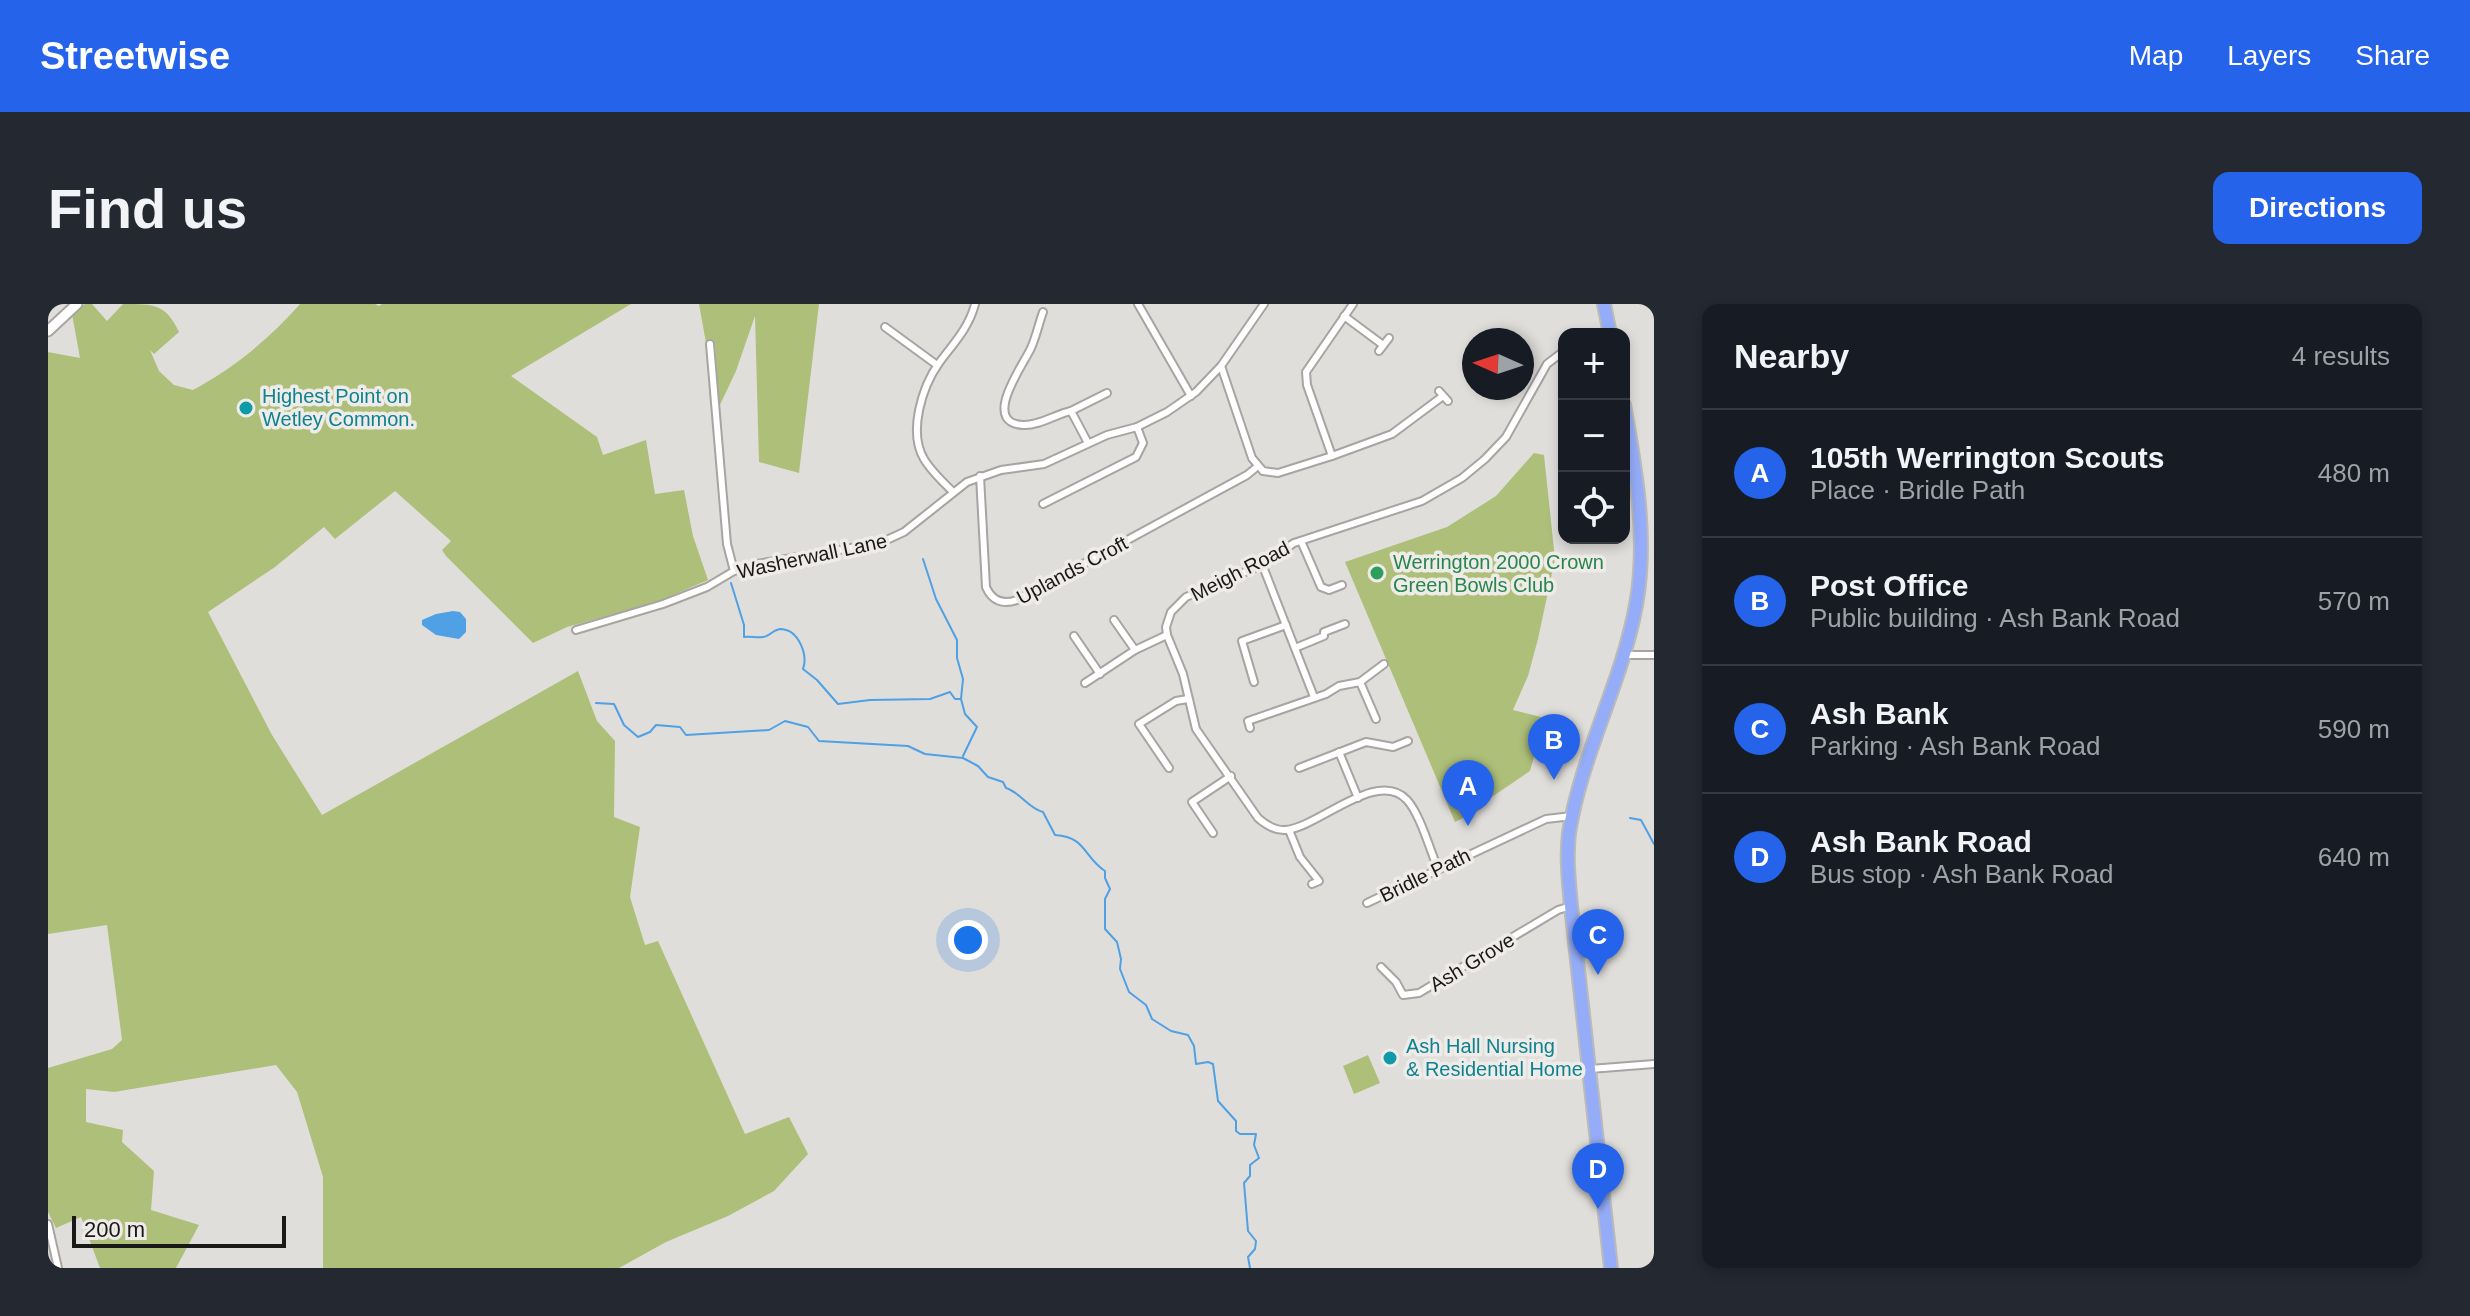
<!DOCTYPE html>
<html lang="en">
<head>
<meta charset="utf-8">
<style>
	body { margin:0; font-family:Arial,sans-serif; background:#242831; color:#f1f3f6 }
	.controls { position:absolute; right:24px; top:24px; display:grid; overflow:hidden; border-radius:16px; box-shadow:0 4px 12px #0003 }
	.controls button { width:72px; height:72px; display:grid; place-items:center; padding:0; border:0; border-bottom:2px solid #363941; background:#171b24; color:#f1f3f6; font:40px sans-serif }
	.compass { position:absolute; left:1414px; top:24px; width:72px; height:72px; border-radius:50%; background:#171b24; box-shadow:0 4px 12px #0003; rotate:273deg }
	.scale { position:absolute; left:24px; bottom:20px; width:214px; box-sizing:border-box; padding-left:8px; border:4px solid #191917; border-top:0; font-size:22px; line-height:28px; white-space:nowrap; color:#191917; -webkit-text-stroke:6px #eeebe8; paint-order:stroke }
	.you { position:absolute; left:920px; top:636px; width:28px; height:28px; margin:-20px; border:6px solid #fff; border-radius:50%; background:#1a73e8; box-shadow:0 0 0 12px #1a73e833 }
	.badge { display:grid; place-items:center; width:52px; height:52px; border-radius:50%; background:#2563eb; color:#fff; font-size:26px; font-weight:700 }
	.pin { position:absolute; translate:-50% -66px; filter:drop-shadow(0 2px 4px #0008) }
	.pin::after { content:''; position:absolute; top:42px; width:28px; height:24px; background:inherit; clip-path:polygon(0 0,100% 0,50% 100%) }
	.list { margin:0; padding:0; list-style:none }
	h2 { display:flex; justify-content:space-between; align-items:center; height:104px; margin:0; padding:0 32px; font-size:34px }
	h2 small { font-size:26px; font-weight:400; color:#9ea1a6 }
	.list li { display:grid; grid-template-columns:52px 1fr auto; gap:24px; align-items:center; box-sizing:border-box; height:128px; padding:0 32px; border-top:2px solid #363941 }
	.list b { display:block; font-size:30px; white-space:nowrap }
	.list p { margin:0; font-size:26px; white-space:nowrap; color:#9ea1a6 }
	.list em { font-size:26px; font-style:normal; color:#9ea1a6 }
	.icon { flex:none; width:44px; height:44px; fill:none; stroke:currentColor; stroke-width:2; stroke-linecap:round; stroke-linejoin:round }
	.map { position:relative; flex:none; width:1606px; height:964px; overflow:hidden; border-radius:16px }
	header { display:flex; align-items:center; gap:48px; box-sizing:border-box; height:112px; padding:0 40px; background:#2563eb; color:#fff }
	header strong { font-size:38px }
	nav { display:flex; gap:44px; margin-inline-start:auto; font-size:28px }
	.intro { display:flex; align-items:center; justify-content:space-between; box-sizing:border-box; height:192px; padding:0 48px }
	h1 { margin:0; font-size:56px }
	.button { padding:20px 36px; border-radius:16px; background:#2563eb; color:#fff; font-size:28px; font-weight:700 }
	main { display:flex; gap:48px; padding:0 48px }
	aside { flex:1; background:#171b24; border-radius:16px; box-shadow:0 4px 12px #0003 }
	.map>svg:first-child { display:block }
	.green { fill:#aebf7a }
	.water { fill:#4fa0e4 }
	.lines { fill:none; stroke-linecap:round; stroke-linejoin:round }
	.stream { stroke:#4fa0e4; stroke-width:2 }
	.street-casing { stroke:#a7a4a1; stroke-width:10 }
	.secondary-casing { stroke:#a7a4a1; stroke-width:13 }
	.highway-casing { stroke:#babab9; stroke-width:16 }
	.street { stroke:#fff; stroke-width:6 }
	.secondary { stroke:#fff; stroke-width:9 }
	.highway { stroke:#95adf9; stroke-width:12 }
	.culture-dot { fill:#0f9aa8; stroke:#eeebe8; stroke-width:3 }
	.leisure-dot { fill:#2e9e5b; stroke:#eeebe8; stroke-width:3 }
	.labels { text-anchor:middle; dominant-baseline:central; stroke-width:7; stroke-linejoin:round; paint-order:stroke }
	.culture-label { font-size:20px; fill:#0d838f; stroke:#eeebe8; text-anchor:start }
	.street-label { font-size:20px; fill:#191917; stroke:#eeebe8 }
	.leisure-label { font-size:20px; fill:#27864d; stroke:#eeebe8; text-anchor:start }
</style>
</head>
<body>
<header>
<strong>Streetwise</strong>
<nav><a>Map</a><a>Layers</a><a>Share</a></nav>
</header>
<div class="intro"><h1>Find us</h1><a class="button">Directions</a></div>
<main>
<div class="map">
<svg width="1606" height="964" viewBox="0 0 1606 964">
	<rect width="100%" height="100%" fill="#e0deda"/>
	<!-- green -->
	<g class="green">
		<path d="M 37,0 L 44,0 L 59,17 L 75,0 C 106,0 118,0 131,28 L 106,50 L 102,46 L 111,67 L 126,81 L 145,86 C 187,63 220,36 252,0 L 327,0 L 331,2 L 334,0 L 583,0 L 463,72 L 549,133 L 555,151 L 598,136 L 607,190 L 636,186 L 645,232 L 660,276 L 606,299 L 519,323 L 485,339 L 398,252 L 394,246 L 403,237 L 347,187 L 287,235 L 276,223 L 227,263 L 160,308 L 224,431 L 274,511 L 530,367 L 549,417 L 567,437 L 566,513 L 592,523 L 582,593 L 597,641 L 610,637 L 697,830 L 741,813 L 760,850 L 726,887 L 680,912 L 618,938 L 571,964 L 275,964 L 275,873 L 249,788 L 228,761 L 66,788 L 38,785 L 38,818 L 75,826 L 74,838 L 106,867 L 103,906 L 151,921 L 128,964 L 52,964 L 33,913 L 8,924 L 0,908 L 0,764 L 64,745 L 74,736 L 59,621 L 0,630 L 0,48 L 32,54 L 24,10 Z"/>
		<polygon points="651,0 771,0 751,169 711,158 707,12 688,67 671,103 667,39 658,39"/>
		<polygon points="1486,149 1496,151 1507,255 1490,335 1480,372 1465,406 1497,414 1482,467 1432,501 1433,505 1407,518 1297,258 1399,223 1448,192"/>
		<polygon points="1320,751 1332,779 1306,790 1295,762"/>
	</g>
	<!-- water -->
	<polygon class="water" points="405,307 412,308 418,315 418,328 411,335 388,331 374,321 374,316 388,310"/>
	<g class="lines">
		<!-- stream -->
		<g class="stream">
			<polyline points="875,255 888,295 909,336 909,354 915,375 913,395 917,410 929,423 915,452"/>
			<path d="M 683,279 L 696,321 L 696,333 C 702,332 709,334 715,333 C 722,332 726,325 733,325 C 751,326 760,351 755,365 L 769,376 L 790,400 L 822,396 L 882,395 L 902,388 L 907,395 L 913,395"/>
			<polyline points="548,399 566,400 576,421 590,433 602,428 608,421 632,423 638,431 721,426 737,417 760,423 771,437 860,442 877,450 915,454"/>
			<path d="M 915,454 L 930,462 L 940,473 L 955,478 L 958,484 C 973,489 980,504 995,508 L 1007,531 C 1039,533 1035,553 1057,567 L 1057,574 L 1062,585 L 1057,595 L 1057,625 L 1069,638 L 1073,655 L 1072,665 L 1081,688 L 1098,701 L 1104,715 L 1123,727 L 1140,731 L 1146,742 L 1148,760 L 1160,758 L 1165,760 L 1170,797 L 1188,817 L 1188,827 L 1192,830 L 1208,830 L 1206,841 L 1211,854 L 1202,861 L 1202,872 L 1196,879 L 1200,927 L 1208,937 L 1207,945 L 1200,953 L 1202,964"/>
			<polyline points="1582,514 1593,516 1606,540"/>
		</g>
		<defs>
			<g id="street">
				<polyline points="1090,0 1143,92"/>
				<path d="M 995,8 C 991,19 988,33 983,44 C 976,60 932,119 975,121 C 991,122 1008,110 1023,107 L 1040,139"/>
				<polyline points="1296,12 1335,41"/>
				<polyline points="837,23 889,61"/>
				<polyline points="662,40 679,240 686,267"/>
				<polyline points="1331,47 1341,34"/>
				<polyline points="1173,62 1204,154 1215,167 1230,169 1284,152 1259,81 1258,68 1305,0"/>
				<polyline points="1391,87 1400,97"/>
				<polyline points="1023,107 1059,89"/>
				<polyline points="1284,152 1344,130 1395,92"/>
				<path d="M 932,172 L 938,283 C 944,297 955,301 969,296 L 1199,171 L 1210,162"/>
				<path d="M 905,188 C 895,178 883,167 876,155 C 860,128 874,83 891,59 C 905,40 921,24 927,0"/>
				<polyline points="995,200 1088,153 1095,139 1089,123"/>
				<polyline points="1253,237 1273,283 1281,286 1294,281"/>
				<polyline points="1214,260 1266,393"/>
				<polyline points="1066,316 1087,346"/>
				<polyline points="528,326 615,300 659,283 686,267 709,260 832,239 856,228 919,178 953,166 996,160 1059,131 1089,123 1119,108 1148,88 1173,62 1216,0"/>
				<polyline points="1026,332 1052,370"/>
				<polyline points="1247,344 1276,332 1276,328 1297,320"/>
				<polyline points="1575,351 1606,351"/>
				<polyline points="1206,378 1194,337 1238,321"/>
				<polyline points="1312,378 1328,415"/>
				<polyline points="1037,379 1087,346 1119,331"/>
				<polyline points="1202,424 1200,417 1278,390 1291,382 1312,378 1336,360"/>
				<polyline points="1291,448 1310,494"/>
				<polyline points="1121,464 1091,420 1128,397 1140,395"/>
				<polyline points="1251,464 1318,438 1345,443 1360,437"/>
				<polyline points="1241,526 1252,553 1271,577 1264,580"/>
				<polyline points="1165,529 1144,498 1183,472"/>
				<path d="M 1390,565 C 1382,546 1372,510 1359,496 C 1329,464 1271,523 1238,526 C 1228,527 1218,521 1210,514 L 1148,425 L 1135,370 L 1119,331 L 1118,323 L 1123,308 L 1138,293 L 1209,263 L 1246,239 L 1374,197 L 1414,174 L 1437,155 L 1458,133 L 1499,60 L 1516,47"/>
				<polyline points="1319,599 1498,515 1524,512"/>
				<polyline points="1333,663 1348,678 1355,691 1371,689 1510,606 1523,602"/>
				<polyline points="1542,765 1606,760"/>
				<polyline points="0,920 10,964"/>
			</g>
			<polyline id="secondary" points="0,27 29,0"/>
			<g id="highway">
				<polyline points="1556,0 1562,30"/>
				<path d="M 1563,964 L 1523,602 C 1521,578 1518,554 1521,529 C 1533,451 1574,379 1588,301 C 1600,235 1588,166 1576,101"/>
			</g>
		</defs>
		<!-- street casing -->
		<use href="#street" class="street-casing"/>
		<!-- secondary casing -->
		<use href="#secondary" class="secondary-casing"/>
		<!-- highway casing -->
		<use href="#highway" class="highway-casing"/>
		<!-- street -->
		<use href="#street" class="street"/>
		<!-- secondary -->
		<use href="#secondary" class="secondary"/>
		<!-- highway -->
		<use href="#highway" class="highway"/>
	</g>
	<!-- markers -->
	<g class="culture-dot">
		<circle cx="198" cy="104" r="8"/>
		<circle cx="1342" cy="754" r="8"/>
	</g>
	<circle class="leisure-dot" cx="1329" cy="269" r="8"/>
	<g class="labels">
		<!-- culture labels -->
		<g class="culture-label">
			<text x="214" y="92">Highest Point on<tspan x="214" dy="23">Wetley Common.</tspan></text>
			<text x="1358" y="742">Ash Hall Nursing<tspan x="1358" dy="23">&amp; Residential Home</tspan></text>
		</g>
		<!-- street labels -->
		<g class="street-label">
			<text transform="translate(764 252) rotate(-12)">Washerwall Lane</text>
			<text transform="translate(1024 266) rotate(-28)">Uplands Croft</text>
			<text transform="translate(1192 267) rotate(-27)">Meigh Road</text>
			<text transform="translate(1377 571) rotate(-26)">Bridle Path</text>
			<text transform="translate(1424 658) rotate(-31)">Ash Grove</text>
		</g>
		<!-- leisure labels -->
		<g class="leisure-label">
			<text x="1345" y="258">Werrington 2000 Crown<tspan x="1345" dy="23">Green Bowls Club</tspan></text>
		</g>
	</g>
</svg>
<div class="controls">
<button>+</button>
<button>−</button>
<button><svg class="icon" aria-label="locate" viewBox="0 0 24 24"><circle cx="12" cy="12" r="6"/><path d="M12 2v4M12 18v4M2 12h4M18 12h4"/></svg></button>
</div>
<svg class="compass" viewBox="-18 -18 36 36"><path d="M0-13l5 13h-10z" fill="#e53935"/><path d="M0 13l5-13h-10z" fill="#9ea1a6"/></svg>
<div class="scale">200 m</div>
<div class="you"></div>
<div class="pin badge" style="left:1420px;top:522px">A</div>
<div class="pin badge" style="left:1506px;top:476px">B</div>
<div class="pin badge" style="left:1550px;top:671px">C</div>
<div class="pin badge" style="left:1550px;top:905px">D</div>
</div>
<aside>
<h2>Nearby<small>4 results</small></h2>
<ul class="list">
<li><span class="badge">A</span><div><b>105th Werrington Scouts</b><p>Place · Bridle Path</p></div><em>480 m</em></li>
<li><span class="badge">B</span><div><b>Post Office</b><p>Public building · Ash Bank Road</p></div><em>570 m</em></li>
<li><span class="badge">C</span><div><b>Ash Bank</b><p>Parking · Ash Bank Road</p></div><em>590 m</em></li>
<li><span class="badge">D</span><div><b>Ash Bank Road</b><p>Bus stop · Ash Bank Road</p></div><em>640 m</em></li>
</ul>
</aside>
</main>
</body>
</html>
